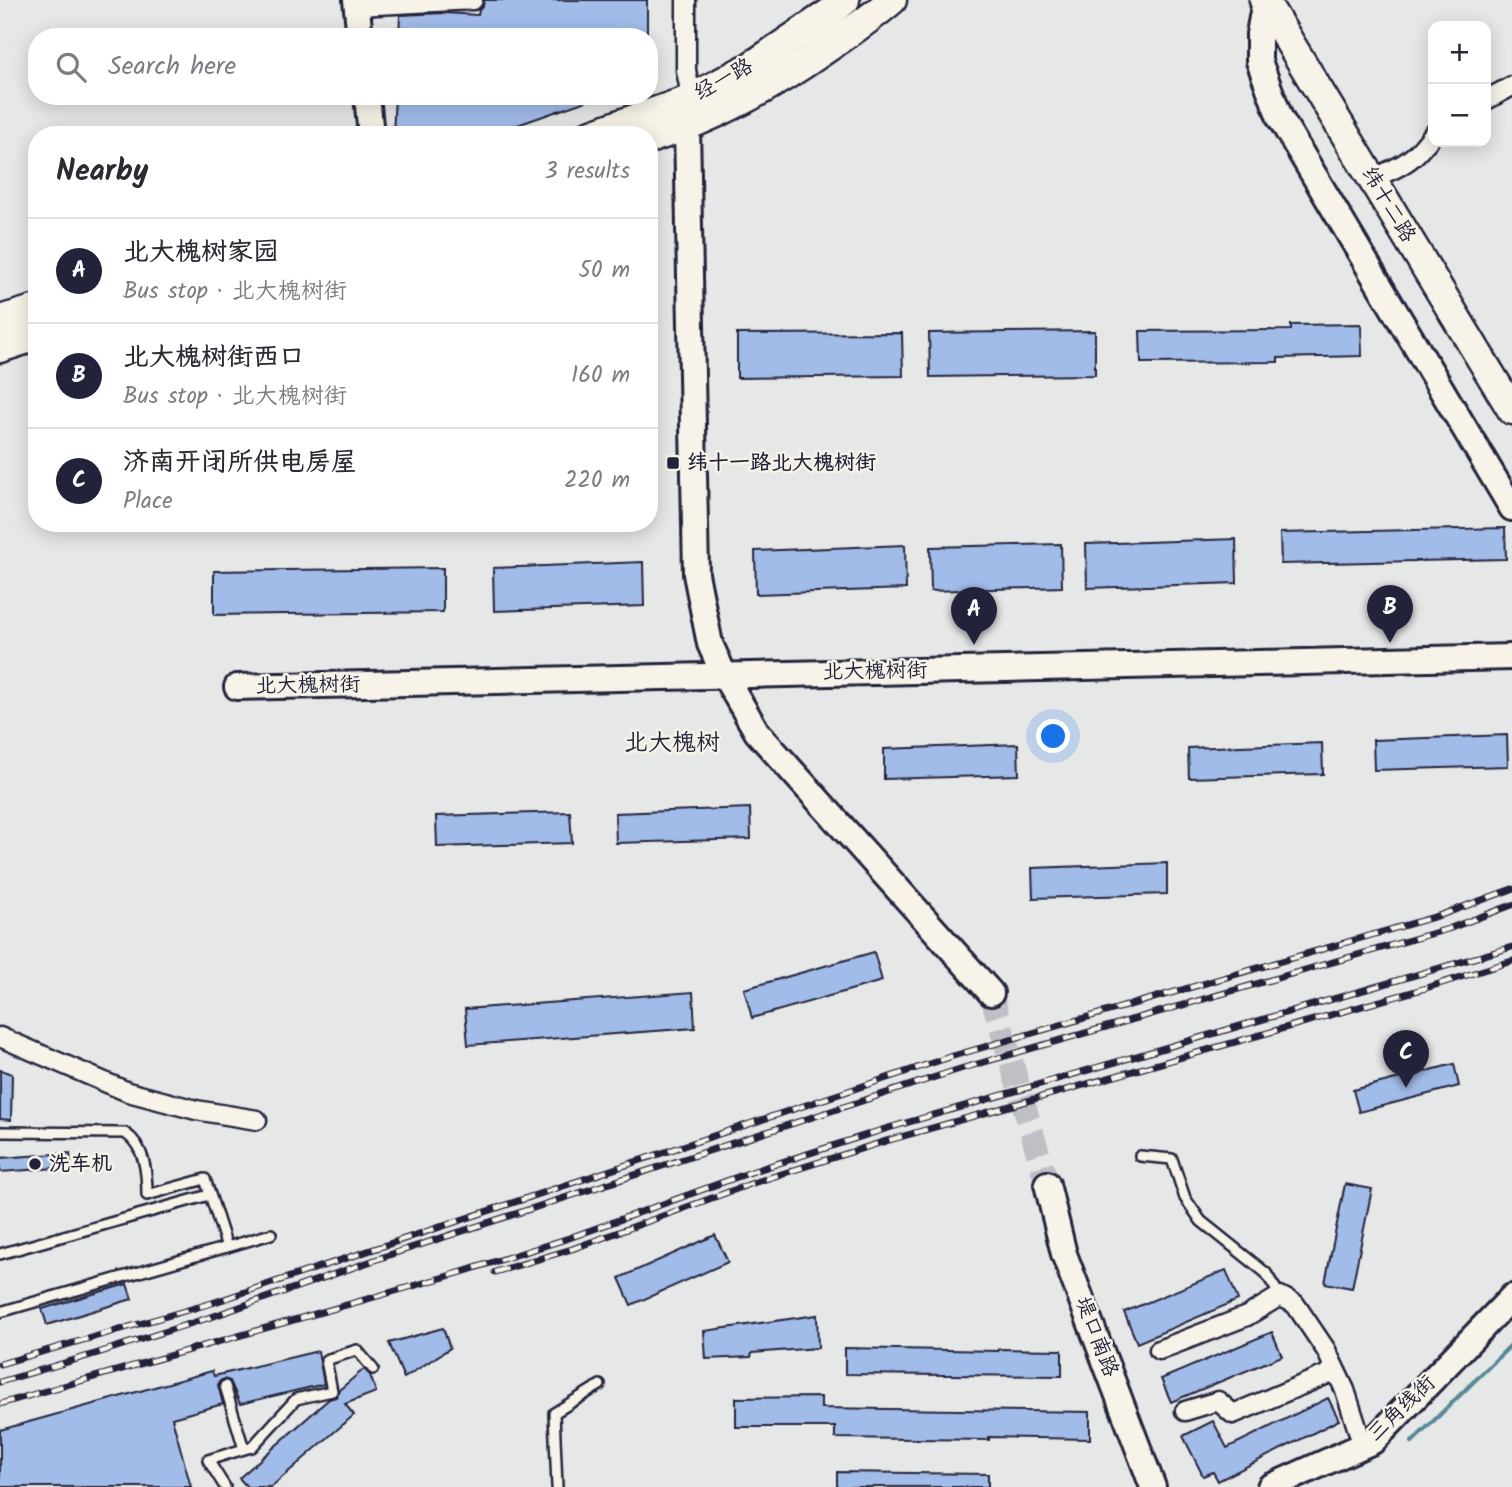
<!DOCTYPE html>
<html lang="en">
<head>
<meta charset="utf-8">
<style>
	body { margin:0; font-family:Kalam,"LXGW WenKai TC",sans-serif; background:#f7f7f7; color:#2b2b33 }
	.controls { position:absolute; right:21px; top:21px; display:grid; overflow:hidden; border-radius:14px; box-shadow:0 4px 18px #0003 }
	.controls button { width:63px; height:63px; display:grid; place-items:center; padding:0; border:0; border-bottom:2px solid #e1e1e2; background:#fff; color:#2b2b33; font:35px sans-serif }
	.you { position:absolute; left:1054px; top:737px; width:24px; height:24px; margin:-18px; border:5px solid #fff; border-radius:50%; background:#1a73e8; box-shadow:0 0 0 10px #1a73e833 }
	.badge { display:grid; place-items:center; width:46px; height:46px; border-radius:50%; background:#22223b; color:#fff; font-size:23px; font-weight:700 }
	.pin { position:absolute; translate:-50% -58px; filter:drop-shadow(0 2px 4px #0008) }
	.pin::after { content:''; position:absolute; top:37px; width:24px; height:21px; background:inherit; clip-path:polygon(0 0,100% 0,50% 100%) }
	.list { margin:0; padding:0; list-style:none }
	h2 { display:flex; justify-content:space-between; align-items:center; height:91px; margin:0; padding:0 28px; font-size:30px }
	h2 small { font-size:23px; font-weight:400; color:#7c7c81 }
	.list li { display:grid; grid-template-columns:46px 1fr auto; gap:21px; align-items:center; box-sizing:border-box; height:105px; padding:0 28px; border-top:2px solid #e1e1e2 }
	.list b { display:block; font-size:26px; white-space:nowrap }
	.list p { margin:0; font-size:23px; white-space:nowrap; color:#7c7c81 }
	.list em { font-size:23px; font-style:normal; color:#7c7c81 }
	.icon { flex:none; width:38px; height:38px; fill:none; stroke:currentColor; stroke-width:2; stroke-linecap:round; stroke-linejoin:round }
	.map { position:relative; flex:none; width:1512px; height:1487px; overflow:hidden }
	.search { position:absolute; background:#fff; box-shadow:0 4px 18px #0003; left:28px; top:28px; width:630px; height:77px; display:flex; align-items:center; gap:18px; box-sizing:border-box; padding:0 24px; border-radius:28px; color:#7c7c81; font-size:26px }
	.panel { position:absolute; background:#fff; box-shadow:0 4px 18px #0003; left:28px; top:126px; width:630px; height:406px; border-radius:28px }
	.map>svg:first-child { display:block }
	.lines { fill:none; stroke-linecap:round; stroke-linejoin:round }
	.stream { stroke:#598999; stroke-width:4.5 }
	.building { fill:#a2bce9; stroke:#22223b; stroke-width:2 }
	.secondary-tunnel { stroke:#bfc0c5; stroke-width:24; stroke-dasharray:24 12; stroke-linecap:butt }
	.lane-casing { stroke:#22223b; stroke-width:14 }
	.street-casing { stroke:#22223b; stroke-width:23 }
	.secondary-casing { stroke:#22223b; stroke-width:30 }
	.primary-casing { stroke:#22223b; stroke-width:33 }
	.lane { stroke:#f7f3e8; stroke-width:9 }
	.street { stroke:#f7f3e8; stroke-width:18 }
	.secondary { stroke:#f7f3e8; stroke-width:24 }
	.primary { stroke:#f7f3e8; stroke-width:28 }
	.rail-casing { stroke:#22223b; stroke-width:7 }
	.rail { stroke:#f7f3e8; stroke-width:4.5; stroke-dasharray:13; stroke-linecap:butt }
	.poi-dot { fill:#22223b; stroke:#f7f3e8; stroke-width:2.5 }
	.labels { text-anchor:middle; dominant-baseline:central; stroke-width:5; stroke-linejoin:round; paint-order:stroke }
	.street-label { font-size:21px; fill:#22223b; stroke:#f7f3e8 }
	.poi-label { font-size:21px; font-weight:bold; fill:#22223b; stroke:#f7f3e8; text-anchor:start }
	.quarter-label { font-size:24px; fill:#22223b; stroke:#f7f3e8 }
</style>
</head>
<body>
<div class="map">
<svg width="1512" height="1487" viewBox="0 0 1512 1487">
	<rect width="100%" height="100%" fill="#e6e8e8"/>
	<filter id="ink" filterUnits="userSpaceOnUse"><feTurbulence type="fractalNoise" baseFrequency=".0143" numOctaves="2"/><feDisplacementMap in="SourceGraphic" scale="14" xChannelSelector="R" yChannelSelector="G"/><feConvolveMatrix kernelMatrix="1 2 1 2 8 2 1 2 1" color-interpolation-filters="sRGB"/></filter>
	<g filter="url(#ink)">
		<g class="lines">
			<!-- stream -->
			<polyline class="stream" points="1412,1442 1512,1344"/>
		</g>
		<!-- building -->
		<g class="building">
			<polygon points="484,0 647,0 647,37 399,37 400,15 444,13 478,15 479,10 483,6"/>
			<polygon points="395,96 594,96 595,98 489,135 393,135"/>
			<polygon points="1361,324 1362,356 1278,358 1278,362 1141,363 1140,331 1291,330 1291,325"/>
			<polygon points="1095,331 1095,375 930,377 929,333"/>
			<polygon points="902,333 903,376 737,378 737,334"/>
			<polygon points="1505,528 1506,559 1281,564 1280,533"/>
			<polygon points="1236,539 1237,583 1087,588 1086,544"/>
			<polygon points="1061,544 1062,587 931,591 930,547"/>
			<polygon points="905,545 906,589 756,594 755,551"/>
			<polygon points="643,562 644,606 494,611 493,568"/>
			<polygon points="443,568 443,612 214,615 214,571"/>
			<polygon points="1507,735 1508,766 1374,770 1373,740"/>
			<polygon points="1322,743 1323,774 1189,778 1188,748"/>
			<polygon points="1018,744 1019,775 884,779 884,749"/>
			<polygon points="750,808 751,839 616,843 615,813"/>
			<polygon points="570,812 572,843 437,847 436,816"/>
			<polygon points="1167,863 1167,894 1033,898 1032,868"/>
			<polygon points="874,952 882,981 752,1018 744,989"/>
			<polygon points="693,992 695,1028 468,1045 465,1009"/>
			<polygon points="1454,1064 1459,1086 1359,1112 1353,1090"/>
			<polygon points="0,1070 12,1074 11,1120 0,1119"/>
			<polygon points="70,1153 71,1167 0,1172 0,1158"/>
			<polygon points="1345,1184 1372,1189 1352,1288 1325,1283"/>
			<polygon points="715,1235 728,1262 631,1305 619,1278"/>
			<polygon points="1226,1270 1238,1300 1137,1343 1124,1312"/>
			<polygon points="127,1284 132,1299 47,1325 42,1309"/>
			<polygon points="817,1315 818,1348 752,1353 751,1357 706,1359 704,1331"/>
			<polygon points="443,1328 450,1348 404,1378 389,1343"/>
			<polygon points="1272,1332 1282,1356 1171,1402 1161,1379"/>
			<polygon points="845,1348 998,1351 998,1349 1062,1350 1062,1376 845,1374"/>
			<polygon points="318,1351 324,1384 240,1404 230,1381 224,1379 220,1381 218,1385 223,1404 172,1418 191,1487 0,1487 0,1430 212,1371 214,1376"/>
			<polygon points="364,1369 370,1375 376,1392 345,1404 354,1415 271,1487 247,1487 239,1478 329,1399 336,1397 339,1390"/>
			<polygon points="821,1397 821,1408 1090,1412 1090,1439 989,1437 989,1440 835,1438 835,1427 736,1427 736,1398"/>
			<polygon points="1328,1398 1339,1420 1218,1481 1213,1472 1203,1476 1183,1436 1213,1421 1227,1448"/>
			<polygon points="837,1472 988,1474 988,1487 837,1487"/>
		</g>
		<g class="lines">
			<!-- secondary-tunnel -->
			<polyline class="secondary-tunnel" points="991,993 1047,1184"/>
			<defs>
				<g id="lane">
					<path d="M 0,1132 L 125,1133 C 145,1146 147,1173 147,1195 L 205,1179 L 227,1247 L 271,1234"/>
					<polyline points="1140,1156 1172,1159 1185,1198 1201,1221 1266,1273 1280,1296"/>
					<polyline points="0,1254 209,1195"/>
					<polyline points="0,1312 227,1247"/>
					<polyline points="244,1449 252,1447 296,1399 332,1391 326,1360 357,1350 373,1369"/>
					<polyline points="225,1487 208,1460 244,1449 225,1386"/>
					<polyline points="557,1487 554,1413 600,1385"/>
				</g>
				<g id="street">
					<polyline points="686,0 686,70 690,91 686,101 686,107"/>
					<polyline points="357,6 473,0"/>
					<polyline points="1486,100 1512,86"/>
					<path d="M 1387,172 C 1409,163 1419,153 1433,134"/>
					<polyline points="0,1037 128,1092 196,1110 257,1120"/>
					<polyline points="1159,1350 1247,1316 1280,1296 1295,1304 1326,1350 1345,1390 1363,1446"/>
					<polyline points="1185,1411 1218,1401 1233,1414 1335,1371"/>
				</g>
				<g id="secondary">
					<polyline points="356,0 360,37"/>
					<polyline points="1265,1 1259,34 1259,61 1280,118 1512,508"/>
					<polyline points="367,96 371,135"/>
					<polyline points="687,127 696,574 710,644 724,675 757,732 991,993"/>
					<polyline points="237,687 1512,657"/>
					<polyline points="1047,1184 1064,1254 1153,1487"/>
					<polyline points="1270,1487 1373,1441 1512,1297"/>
				</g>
				<g id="primary">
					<polyline points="1264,0 1512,410"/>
					<polyline points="589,135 686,101 750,67 831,12 845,0"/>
					<path d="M 649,139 C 716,118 770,88 827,48 C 849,33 871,18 892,0"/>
					<polyline points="0,320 37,309"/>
					<polyline points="0,348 37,336"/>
				</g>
			</defs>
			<!-- lane casing -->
			<use href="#lane" class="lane-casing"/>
			<!-- street casing -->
			<use href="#street" class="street-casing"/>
			<!-- secondary casing -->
			<use href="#secondary" class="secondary-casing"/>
			<!-- primary casing -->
			<use href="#primary" class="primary-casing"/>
			<!-- lane -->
			<use href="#lane" class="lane"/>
			<!-- street -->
			<use href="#street" class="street"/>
			<!-- secondary -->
			<use href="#secondary" class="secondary"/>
			<!-- primary -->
			<use href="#primary" class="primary"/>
			<defs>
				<g id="rail">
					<polyline points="495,1272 572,1249 753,1183 886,1141 1426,988 1512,961"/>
					<polyline points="0,1364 212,1303 953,1056 1441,915 1512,889"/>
					<polyline points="0,1382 98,1353 214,1316 389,1255 960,1069 1448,929 1512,905"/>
					<polyline points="0,1404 462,1272 569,1238 751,1172 885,1129 1512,947"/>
				</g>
			</defs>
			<!-- rail casing -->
			<use href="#rail" class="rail-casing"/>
			<!-- rail -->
			<use href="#rail" class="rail"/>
		</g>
	</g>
	<!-- markers -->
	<g class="poi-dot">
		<rect x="666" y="456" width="14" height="14" rx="3.5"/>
		<circle cx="35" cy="1164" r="7"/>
	</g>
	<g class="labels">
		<!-- street labels -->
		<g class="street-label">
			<text transform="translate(724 80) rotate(-29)">经一路</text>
			<text transform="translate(1388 205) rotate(59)">纬十二路</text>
			<text transform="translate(875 672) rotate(-1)">北大槐树街</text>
			<text transform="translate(308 686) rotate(-1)">北大槐树街</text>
			<text transform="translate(1096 1337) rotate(69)">堤口南路</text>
			<text transform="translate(1402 1409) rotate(-44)">三角线街</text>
		</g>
		<!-- poi labels -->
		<g class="poi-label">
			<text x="687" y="463">纬十一路北大槐树街</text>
			<text x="49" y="1164">洗车机</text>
		</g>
		<!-- quarter labels -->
		<g class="quarter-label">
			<text x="672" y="743">北大槐树</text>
		</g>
	</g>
</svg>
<div class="controls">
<button>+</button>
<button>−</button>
</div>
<div class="you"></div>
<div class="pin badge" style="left:974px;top:645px">A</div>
<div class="pin badge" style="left:1390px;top:643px">B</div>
<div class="pin badge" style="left:1406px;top:1088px">C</div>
<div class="search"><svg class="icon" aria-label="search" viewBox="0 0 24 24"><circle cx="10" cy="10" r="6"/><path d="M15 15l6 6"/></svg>Search here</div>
<section class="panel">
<h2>Nearby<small>3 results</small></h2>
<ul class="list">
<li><span class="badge">A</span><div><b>北大槐树家园</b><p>Bus stop · 北大槐树街</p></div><em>50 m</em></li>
<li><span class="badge">B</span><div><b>北大槐树街西口</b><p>Bus stop · 北大槐树街</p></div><em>160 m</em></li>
<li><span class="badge">C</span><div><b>济南开闭所供电房屋</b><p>Place</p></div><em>220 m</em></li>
</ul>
</section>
</div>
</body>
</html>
